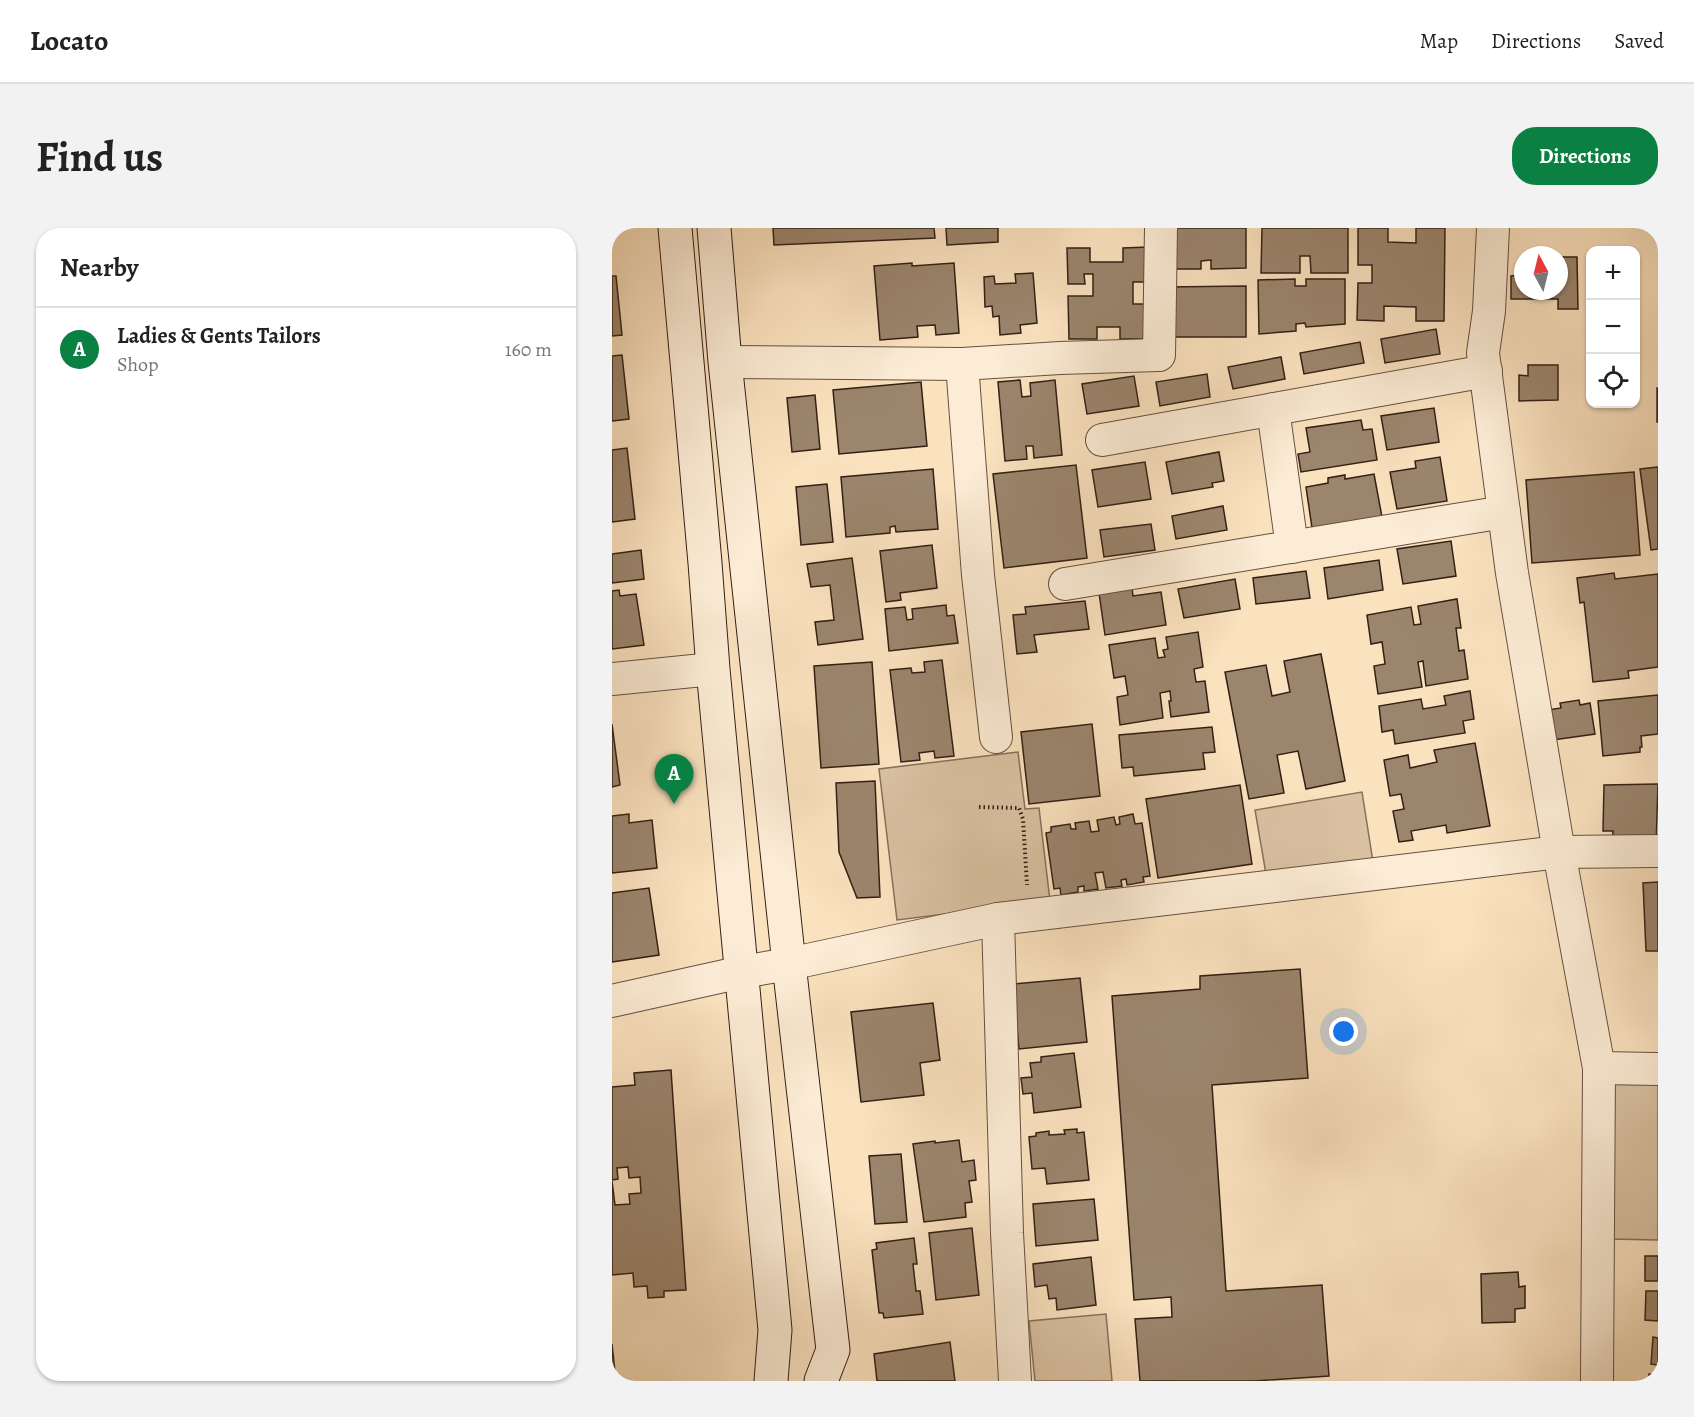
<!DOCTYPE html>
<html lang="en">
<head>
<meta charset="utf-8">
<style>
	body { margin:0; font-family:Alegreya,serif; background:#f2f2f2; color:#222 }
	.controls { position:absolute; right:18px; top:18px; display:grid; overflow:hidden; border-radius:12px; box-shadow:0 2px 4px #0004 }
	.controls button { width:54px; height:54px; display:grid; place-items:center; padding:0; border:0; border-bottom:2px solid #e0e0e0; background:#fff; color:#222; font:30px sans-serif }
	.compass { position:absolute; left:902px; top:18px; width:54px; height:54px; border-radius:50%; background:#fff; box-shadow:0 2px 4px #0004; rotate:353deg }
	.you { position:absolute; left:732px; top:804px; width:21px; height:21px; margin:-15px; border:4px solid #fff; border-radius:50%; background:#1a73e8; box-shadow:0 0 0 9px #1a73e833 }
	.badge { display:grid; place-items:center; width:39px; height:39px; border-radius:50%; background:#0b8043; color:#fff; font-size:20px; font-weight:700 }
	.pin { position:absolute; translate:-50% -50px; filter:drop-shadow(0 2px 3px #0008) }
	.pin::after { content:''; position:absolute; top:32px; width:21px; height:18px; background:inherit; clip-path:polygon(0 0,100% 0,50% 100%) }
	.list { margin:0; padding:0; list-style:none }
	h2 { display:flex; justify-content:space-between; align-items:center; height:78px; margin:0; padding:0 24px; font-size:26px }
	h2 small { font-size:20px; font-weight:400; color:#767676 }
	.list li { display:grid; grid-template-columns:39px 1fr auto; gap:18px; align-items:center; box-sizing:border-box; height:84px; padding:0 24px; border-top:2px solid #e0e0e0 }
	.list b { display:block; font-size:22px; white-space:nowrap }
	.list p { margin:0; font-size:20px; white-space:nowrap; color:#767676 }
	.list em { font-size:20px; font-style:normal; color:#767676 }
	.icon { flex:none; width:33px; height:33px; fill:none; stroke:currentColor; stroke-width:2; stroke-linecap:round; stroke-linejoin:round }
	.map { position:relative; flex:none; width:1046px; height:1153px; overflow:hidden; border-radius:24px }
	header { display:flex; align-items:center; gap:36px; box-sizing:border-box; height:84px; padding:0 30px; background:#fff; border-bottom:2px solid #e0e0e0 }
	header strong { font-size:28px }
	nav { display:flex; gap:33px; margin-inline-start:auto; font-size:21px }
	.intro { display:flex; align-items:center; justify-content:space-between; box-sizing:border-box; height:144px; padding:0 36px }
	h1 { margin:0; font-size:42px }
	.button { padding:15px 27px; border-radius:24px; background:#0b8043; color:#fff; font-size:21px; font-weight:700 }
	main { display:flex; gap:36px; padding:0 36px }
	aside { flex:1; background:#fff; border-radius:24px; box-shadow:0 2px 4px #0004 }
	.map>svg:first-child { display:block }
	.green { fill:#d9c1a2; stroke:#86705c; stroke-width:1.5 }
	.building { fill:#9b856d; stroke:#322015; stroke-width:1.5 }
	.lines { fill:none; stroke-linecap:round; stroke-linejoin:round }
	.street-casing { stroke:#645040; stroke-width:34 }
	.secondary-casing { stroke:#322015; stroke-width:35 }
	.path { stroke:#322015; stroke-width:4; stroke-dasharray:1.5 3; stroke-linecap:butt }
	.street { stroke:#fcecd5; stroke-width:32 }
	.secondary { stroke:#fcecd5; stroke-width:33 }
</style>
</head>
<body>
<header>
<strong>Locato</strong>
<nav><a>Map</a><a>Directions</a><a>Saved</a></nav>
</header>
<div class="intro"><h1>Find us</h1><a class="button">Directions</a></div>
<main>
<aside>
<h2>Nearby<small></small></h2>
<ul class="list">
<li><span class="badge">A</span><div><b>Ladies &amp; Gents Tailors</b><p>Shop</p></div><em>160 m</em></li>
</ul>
</aside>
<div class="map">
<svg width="1046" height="1153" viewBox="0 0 1046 1153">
	<rect width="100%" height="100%" fill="#fbe2bf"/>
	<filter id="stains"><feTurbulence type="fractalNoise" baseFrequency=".00333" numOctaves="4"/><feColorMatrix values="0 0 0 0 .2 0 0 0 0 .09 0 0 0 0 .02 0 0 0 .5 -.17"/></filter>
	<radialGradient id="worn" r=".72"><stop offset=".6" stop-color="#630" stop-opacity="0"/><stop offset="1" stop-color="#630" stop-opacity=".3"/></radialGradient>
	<!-- green -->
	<g class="green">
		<polygon points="406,524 413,581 427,580 438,673 285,692 267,541"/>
		<polygon points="750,564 761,634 655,652 643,582"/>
		<polygon points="1000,852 1046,853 1046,1012 998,1011"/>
		<polygon points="494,1086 500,1153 423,1153 417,1093"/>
	</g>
	<!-- building -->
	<g class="building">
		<polygon points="161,0 322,0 323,10 162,17"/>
		<polygon points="334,0 386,0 386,14 335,17"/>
		<polygon points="554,0 634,0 634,40 599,41 599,32 589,33 589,41 554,41"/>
		<polygon points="650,0 736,0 736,45 699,45 698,28 688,28 688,45 649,45"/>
		<polygon points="746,0 776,0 776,14 804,15 804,0 833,0 832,93 804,93 804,79 772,78 772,93 745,92 746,55 760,55 760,37 746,37"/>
		<polygon points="536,19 537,54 521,54 521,76 536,76 537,111 508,111 508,99 485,99 485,111 457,111 456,68 481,68 481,46 472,46 473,56 456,56 455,20 478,20 478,34 511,34 511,20"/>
		<polygon points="947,29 965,29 966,81 946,81 946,71 899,71 899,48 911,47 911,63 947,63"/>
		<polygon points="300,35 300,38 342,35 347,105 324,107 323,97 305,98 306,109 268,112 262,38"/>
		<polygon points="421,45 425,95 408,97 409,105 388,107 387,88 381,89 380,78 373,79 372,49 382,48 383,56 404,55 403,46"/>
		<polygon points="0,48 4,48 10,107 0,108"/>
		<polygon points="683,51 683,58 694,58 694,51 733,51 733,96 694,99 693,95 684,96 684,103 647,106 646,52"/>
		<polygon points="634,58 634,109 553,109 553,59"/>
		<polygon points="824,101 828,126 773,135 769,111"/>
		<polygon points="748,114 752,135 692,146 688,125"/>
		<polygon points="10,127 17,191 0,193 0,128"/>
		<polygon points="669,129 673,151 621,161 616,139"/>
		<polygon points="916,137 946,137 946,172 907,173 907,147 916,148"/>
		<polygon points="595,146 598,169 548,178 544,154"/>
		<polygon points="522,148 527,178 475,186 470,156"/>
		<polygon points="408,152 410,169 419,168 418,155 443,152 450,227 422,230 421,218 414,218 415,231 393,233 386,154"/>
		<polygon points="309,154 315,218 227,226 221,162"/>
		<rect x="1045" y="160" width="1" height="34"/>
		<polygon points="203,167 208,221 180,224 175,170"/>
		<polygon points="822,180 827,214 775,222 769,188"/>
		<polygon points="749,192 751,202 760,201 765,232 689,244 686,226 698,224 694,200"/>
		<polygon points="15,220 23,291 0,294 0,222"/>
		<polygon points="607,224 612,253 600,255 601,259 560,266 554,234"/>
		<polygon points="828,229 835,273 785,281 778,244 804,240 803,233"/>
		<polygon points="533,234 539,271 486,279 480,242"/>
		<polygon points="464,237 475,330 392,340 381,246"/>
		<polygon points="1046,239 1046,321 1039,322 1028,241"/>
		<polygon points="321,241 326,301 284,304 283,298 278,299 278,305 234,309 229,249"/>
		<polygon points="1022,244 1028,327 920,335 914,252"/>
		<polygon points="762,246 770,289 700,300 694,259 716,255 716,250 733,247 733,251"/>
		<polygon points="215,256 221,314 189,317 184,259"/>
		<polygon points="611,278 615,302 564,311 560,288"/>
		<polygon points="539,296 543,322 492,329 488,302"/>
		<polygon points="839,313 844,348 791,356 785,321"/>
		<polygon points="320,317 325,360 288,365 289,372 274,374 268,323"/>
		<polygon points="29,322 32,351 0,355 0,326"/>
		<polygon points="240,330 251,411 206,417 203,394 222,392 218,357 199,359 195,336"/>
		<polygon points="767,332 771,362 716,371 712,340"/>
		<polygon points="694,343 698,370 644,376 641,350"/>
		<polygon points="1002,345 1003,351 1046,346 1046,439 1016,443 1017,450 981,454 972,374 968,375 965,350"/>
		<polygon points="623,351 628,381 572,390 566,361"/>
		<polygon points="520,360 521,368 549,364 554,397 493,407 487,365"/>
		<polygon points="7,362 8,368 24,366 32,417 0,421 0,363"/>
		<polygon points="845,371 849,400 844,400 847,423 852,422 856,451 814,458 811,433 806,434 810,459 766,466 762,438 773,436 770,414 759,416 755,387 799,379 802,397 809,396 806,378"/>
		<polygon points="473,373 477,401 422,407 425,424 405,426 401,387 414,386 413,379"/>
		<polygon points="334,377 335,388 342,387 346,415 277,423 273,381 293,379 295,392 301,391 300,381"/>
		<polygon points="586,404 591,439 582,441 584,454 593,453 597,484 559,489 557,473 559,473 558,463 548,465 551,490 508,497 505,469 516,467 513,448 502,450 497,417 543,410 546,430 553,429 551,422 556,421 554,409"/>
		<polygon points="709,426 733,553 694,561 686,523 665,527 672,565 637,571 613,444 654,437 660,468 678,464 672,433"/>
		<polygon points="330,432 342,528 323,530 322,523 307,525 308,532 289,534 278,442 299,440 300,445 313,444 312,434"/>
		<polygon points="260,434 267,536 209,540 202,438"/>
		<polygon points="858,463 862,491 851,493 853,505 783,516 781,502 770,504 767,478 809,471 811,481 834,477 832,468"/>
		<polygon points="1046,467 1046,506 1029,508 1030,519 1028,519 1028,524 991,528 986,473"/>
		<polygon points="967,472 968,477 978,475 983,506 934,513 930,483 949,480 948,475"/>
		<polygon points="0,496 8,557 0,559"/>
		<polygon points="480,496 488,568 417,576 409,504"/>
		<polygon points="600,499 603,524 591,525 593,541 522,548 521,539 510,540 507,507"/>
		<polygon points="863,515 878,598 835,605 834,597 799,603 801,612 787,614 781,583 792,581 789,566 778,568 772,532 796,527 798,540 825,534 822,522"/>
		<polygon points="263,553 268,669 245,670 227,624 224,555"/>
		<polygon points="1046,556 1044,618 1000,619 1001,603 991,603 992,557"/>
		<polygon points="628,557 640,636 546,650 534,571"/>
		<polygon points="17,586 17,595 40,592 45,640 0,645 0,588"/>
		<polygon points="521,586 523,596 530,595 538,648 531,649 532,654 515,657 514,651 509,652 510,658 494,660 491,644 483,645 486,661 472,663 472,658 466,659 466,664 449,667 448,660 442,661 434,605 439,604 439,599 458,596 459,601 464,601 463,595 477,593 479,604 487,603 485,592 502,589 504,597 508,596 507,589"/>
		<polygon points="1046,654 1046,723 1034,723 1031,655"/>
		<polygon points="37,660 47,727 0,734 0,665"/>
		<polygon points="688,741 696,850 600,857 614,1063 710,1057 717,1148 642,1153 528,1153 523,1091 560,1089 559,1069 522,1072 500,768 588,761 588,748"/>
		<polygon points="468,750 475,814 407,821 401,756"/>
		<polygon points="321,775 328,832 308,835 312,867 249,874 239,784"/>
		<polygon points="462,825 469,879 422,885 420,865 411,866 409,850 420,849 418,835 429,834 429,829"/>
		<polygon points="59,842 74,1062 52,1063 52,1069 36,1070 35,1058 22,1059 21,1045 0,1047 0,953 3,977 18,976 17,966 29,965 28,949 17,950 16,939 5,940 6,951 0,952 0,859 23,857 22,845"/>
		<polygon points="465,901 465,905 472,904 477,952 435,956 433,940 420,941 417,909 424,908 424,905 437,903 437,907 453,906 452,902"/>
		<polygon points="347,912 350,934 362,932 364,952 357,953 360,974 353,975 354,989 312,994 301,916 323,913 323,915"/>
		<polygon points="289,926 295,994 263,996 257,928"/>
		<polygon points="482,971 486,1012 424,1018 421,976"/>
		<polygon points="360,1000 367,1067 324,1072 317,1005"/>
		<polygon points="302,1010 305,1036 301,1036 304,1063 308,1063 311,1086 272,1090 271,1085 267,1085 260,1022 265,1021 264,1015"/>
		<rect x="1033" y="1028" width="13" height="25"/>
		<polygon points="479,1029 484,1077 445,1082 444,1070 437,1071 435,1057 423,1059 421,1036"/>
		<polygon points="906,1044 907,1059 913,1058 913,1080 903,1081 903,1094 870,1095 869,1046"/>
		<polygon points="1034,1063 1046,1063 1046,1093 1033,1092"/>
		<polygon points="1041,1109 1046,1110 1046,1137 1039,1136"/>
		<polygon points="338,1114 343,1153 265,1153 262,1126"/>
		<polygon points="0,1116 4,1153 0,1153"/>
		<polygon points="1037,1146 1046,1147 1046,1153 1037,1153"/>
	</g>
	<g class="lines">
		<defs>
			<g id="street">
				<polyline points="881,0 877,83 871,125 900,345 947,624 987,840 985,1153"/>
				<polyline points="113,134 350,136 448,130 547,127 549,0"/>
				<polyline points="350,136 366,347 384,509"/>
				<polyline points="661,181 680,319"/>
				<polyline points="490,212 874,143"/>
				<polyline points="453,356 892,284"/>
				<polyline points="0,451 101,441"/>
				<polyline points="386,691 395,1005 403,1153"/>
				<polyline points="0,773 130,744 177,736 386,691 947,624 1046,623"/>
				<polyline points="987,840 1046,841"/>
			</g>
			<g id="secondary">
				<polyline points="63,0 93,335 101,441 163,1102 159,1153"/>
				<polyline points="102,0 113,134 177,736 221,1122 209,1153"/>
			</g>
		</defs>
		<!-- street casing -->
		<use href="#street" class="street-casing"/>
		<!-- secondary casing -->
		<use href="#secondary" class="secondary-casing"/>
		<!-- path -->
		<polyline class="path" points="367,579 407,580 411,591 415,657"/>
		<!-- street -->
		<use href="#street" class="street"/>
		<!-- secondary -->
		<use href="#secondary" class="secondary"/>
	</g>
	<rect width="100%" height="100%" filter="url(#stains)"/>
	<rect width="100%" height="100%" fill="url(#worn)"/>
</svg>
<div class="controls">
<button>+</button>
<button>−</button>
<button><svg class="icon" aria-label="locate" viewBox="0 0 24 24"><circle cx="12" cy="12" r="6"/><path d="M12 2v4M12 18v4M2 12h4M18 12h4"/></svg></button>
</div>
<svg class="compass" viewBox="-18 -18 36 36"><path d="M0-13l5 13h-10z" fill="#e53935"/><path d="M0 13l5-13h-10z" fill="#767676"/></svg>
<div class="you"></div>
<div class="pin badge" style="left:62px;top:576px">A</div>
</div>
</main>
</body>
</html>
